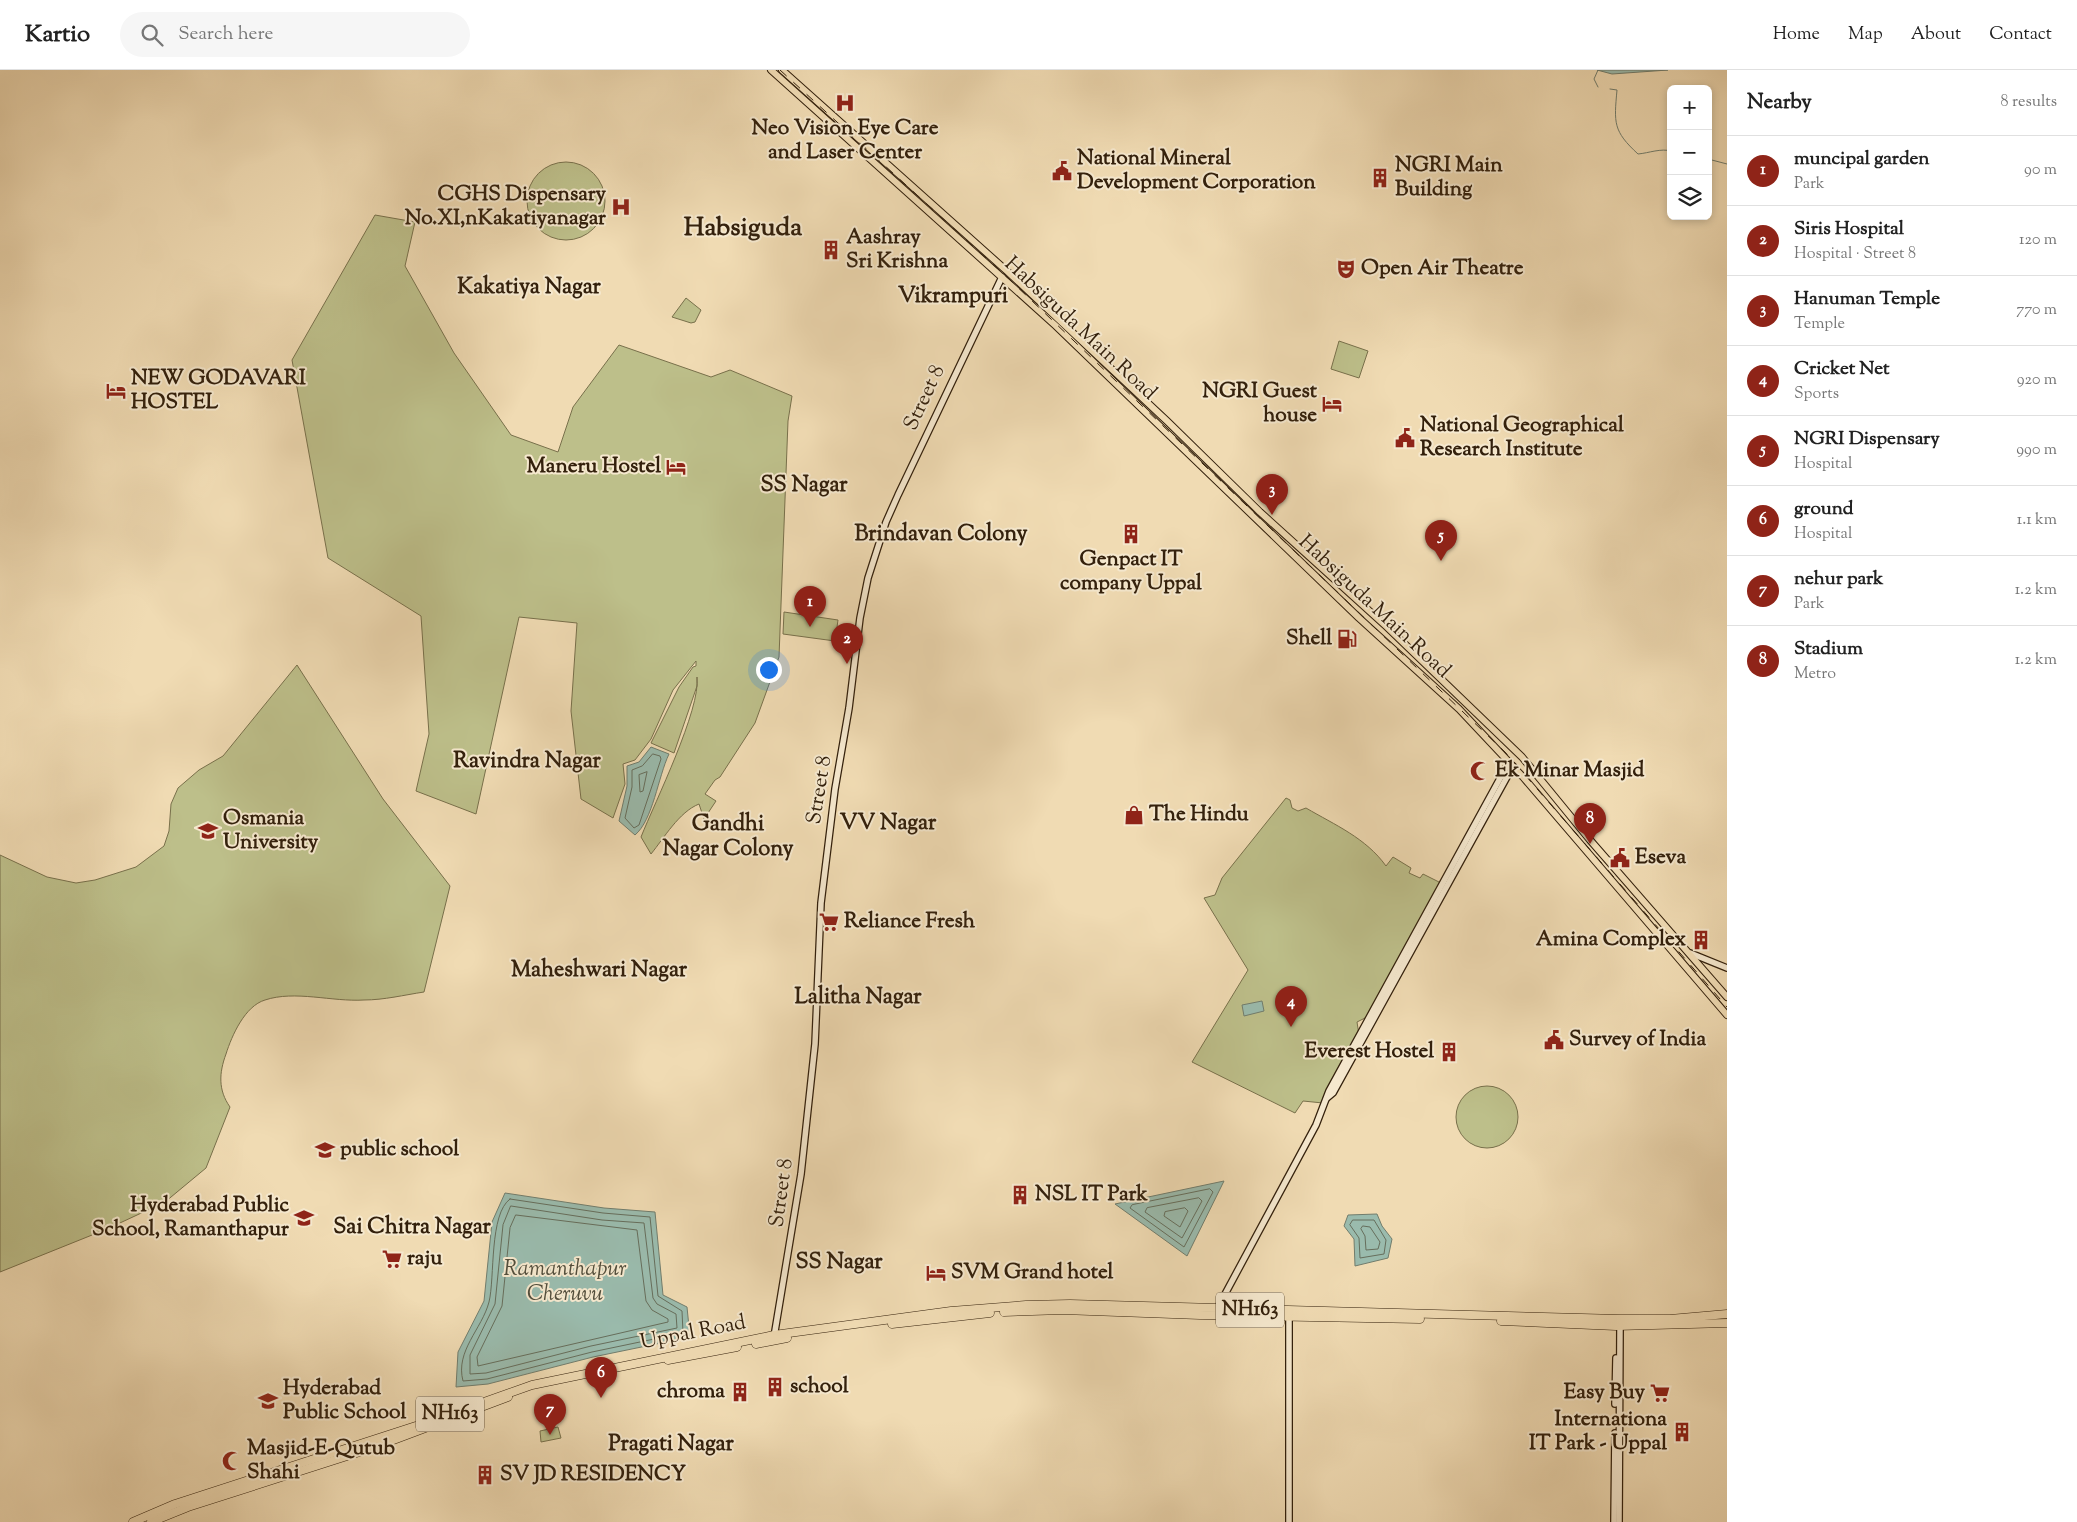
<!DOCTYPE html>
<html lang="en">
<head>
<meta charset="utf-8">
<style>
	body { margin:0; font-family:"Sorts Mill Goudy",serif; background:#f6f6f6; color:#222 }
	.controls { position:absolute; right:15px; top:15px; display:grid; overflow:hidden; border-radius:8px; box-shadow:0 2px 8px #0003 }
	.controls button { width:45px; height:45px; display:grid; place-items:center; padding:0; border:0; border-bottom:1px solid #e0e0e0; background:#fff; color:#222; font:25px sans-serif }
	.you { position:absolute; left:768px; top:599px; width:18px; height:18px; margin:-12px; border:4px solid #fff; border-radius:50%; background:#1a73e8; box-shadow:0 0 0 8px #1a73e833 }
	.badge { display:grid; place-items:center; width:32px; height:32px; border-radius:50%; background:#8f2418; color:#fff; font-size:16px; font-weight:700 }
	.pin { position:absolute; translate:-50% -41px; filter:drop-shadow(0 1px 2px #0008) }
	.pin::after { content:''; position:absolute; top:26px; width:18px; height:15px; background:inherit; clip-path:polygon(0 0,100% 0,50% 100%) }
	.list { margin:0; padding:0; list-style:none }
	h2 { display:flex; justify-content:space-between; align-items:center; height:65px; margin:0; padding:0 20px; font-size:21px }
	h2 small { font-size:16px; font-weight:400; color:#767676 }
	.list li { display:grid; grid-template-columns:32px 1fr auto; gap:15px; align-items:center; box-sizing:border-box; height:70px; padding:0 20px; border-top:1px solid #e0e0e0 }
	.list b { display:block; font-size:19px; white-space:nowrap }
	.list p { margin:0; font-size:16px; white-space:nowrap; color:#767676 }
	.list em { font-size:16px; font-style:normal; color:#767676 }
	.icon { flex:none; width:28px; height:28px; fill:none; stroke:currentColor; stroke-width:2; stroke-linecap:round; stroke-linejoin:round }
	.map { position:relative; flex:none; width:1727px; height:1452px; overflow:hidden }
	header { display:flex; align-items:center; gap:30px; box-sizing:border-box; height:70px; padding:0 25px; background:#fff; border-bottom:1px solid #e0e0e0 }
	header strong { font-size:24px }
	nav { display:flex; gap:28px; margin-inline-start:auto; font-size:18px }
	.search { width:350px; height:45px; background:#f6f6f6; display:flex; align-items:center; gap:12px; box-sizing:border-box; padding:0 18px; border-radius:28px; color:#767676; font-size:19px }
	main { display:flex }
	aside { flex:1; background:#fff }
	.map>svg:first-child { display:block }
	.green { fill:#bdbf8a; stroke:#78704b }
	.water { fill:#9abbad; stroke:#717d6d }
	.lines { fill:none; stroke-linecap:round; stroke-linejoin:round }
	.shore { stroke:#666e5c; stroke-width:1 }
	.stream { stroke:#717d6d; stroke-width:1 }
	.secondary-casing { stroke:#33200c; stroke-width:8 }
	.primary-casing { stroke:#33200c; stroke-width:8 }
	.highway-casing { stroke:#33200c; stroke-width:9 }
	.secondary { stroke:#f5e8ce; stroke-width:5.5 }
	.primary { stroke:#f0dbb3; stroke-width:6 }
	.highway { stroke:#f0dbb3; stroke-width:8 }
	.rail { stroke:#33200c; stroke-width:1; stroke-dasharray:9 9; stroke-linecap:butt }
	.labels { text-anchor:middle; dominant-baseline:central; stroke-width:4; stroke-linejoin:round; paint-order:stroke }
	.shield { fill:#f5e8ce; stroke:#6d5c46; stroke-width:1 }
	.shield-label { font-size:20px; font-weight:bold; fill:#33200c }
	.poi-label { font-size:21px; font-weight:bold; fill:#33200c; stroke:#f5e8ce; text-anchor:start }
	.street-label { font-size:21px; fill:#33200c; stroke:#f5e8ce }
	.neighbourhood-label { font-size:22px; font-weight:bold; fill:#33200c; stroke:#f5e8ce }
	.water-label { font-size:22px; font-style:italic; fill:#524e3c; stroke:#f5e8ce }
	.district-label { font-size:26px; font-weight:bold; fill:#33200c; stroke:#f5e8ce }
</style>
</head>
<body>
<header>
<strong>Kartio</strong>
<div class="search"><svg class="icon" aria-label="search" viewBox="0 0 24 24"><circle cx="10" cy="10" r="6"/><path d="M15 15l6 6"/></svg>Search here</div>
<nav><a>Home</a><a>Map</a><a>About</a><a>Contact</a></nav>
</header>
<main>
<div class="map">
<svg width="1727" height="1452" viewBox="0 0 1727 1452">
	<rect width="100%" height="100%" fill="#f0dbb3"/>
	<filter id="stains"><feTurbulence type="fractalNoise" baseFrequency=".004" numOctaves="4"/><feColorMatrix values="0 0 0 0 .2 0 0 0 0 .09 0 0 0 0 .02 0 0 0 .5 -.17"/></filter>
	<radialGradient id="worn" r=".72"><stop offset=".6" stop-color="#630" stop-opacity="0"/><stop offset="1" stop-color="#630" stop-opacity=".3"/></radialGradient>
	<!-- green -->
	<g class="green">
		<circle cx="566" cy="131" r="39"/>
		<path d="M 375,145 L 415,152 L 405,196 L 454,283 L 511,365 L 558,382 L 573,337 L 619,275 L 711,307 L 730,300 L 792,326 L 788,351 L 779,587 L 755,653 L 720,707 L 715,710 L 705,724 L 716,731 L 704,749 L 699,734 C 679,742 664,768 651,784 L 641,767 C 655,732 701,639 697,607 L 697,616 L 674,683 L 651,673 L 679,617 L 693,597 L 696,596 L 696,591 L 673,620 L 651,669 L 635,690 L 623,694 L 625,714 L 613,748 L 581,729 L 571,641 L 577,553 L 519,547 L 476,744 L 416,721 L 429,664 L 421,546 L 328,488 L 292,290 Z"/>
		<polygon points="686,228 701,240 695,252 691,253 672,247"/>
		<polygon points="1339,271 1368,281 1359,308 1331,299"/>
		<polygon points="784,542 838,550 835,571 783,564"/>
		<path d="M 297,595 L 383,729 L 450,816 L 424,922 C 404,925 384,930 364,930 C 332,932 295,920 265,930 C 245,936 232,965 226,984 C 219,1003 218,1020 230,1037 L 206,1098 L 165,1132 L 107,1159 L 0,1202 L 0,785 L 47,807 L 76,813 L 95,810 L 136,797 L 164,776 L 169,761 L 171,734 L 178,718 L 199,700 L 223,686 Z"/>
		<path d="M 1286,728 L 1290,730 L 1292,738 L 1298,741 L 1306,738 C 1335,755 1366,768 1386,796 L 1393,787 L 1411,798 L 1409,803 L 1420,808 L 1423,804 L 1443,814 L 1367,947 L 1357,952 L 1359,965 L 1323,1033 L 1303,1031 L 1295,1043 L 1192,992 L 1248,900 L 1204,828 L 1215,825 L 1222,808 Z"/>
		<circle cx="1487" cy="1047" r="31"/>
		<polygon points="558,1357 561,1368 541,1372 540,1361"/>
	</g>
	<!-- water -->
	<g class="water">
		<polygon points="1597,0 1668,0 1612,4"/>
		<path d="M 651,677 L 669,684 C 658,707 653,750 635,765 L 619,751 L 627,716 L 627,696 L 639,692 Z"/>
		<polygon points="1262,931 1264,941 1244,946 1242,935"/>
		<polygon points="1224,1111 1187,1186 1115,1134"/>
		<polygon points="505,1123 604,1138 655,1142 663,1225 687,1237 690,1267 593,1287 488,1314 456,1317 458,1282 484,1231 492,1152"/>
		<polygon points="1377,1144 1382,1156 1392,1169 1388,1188 1355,1196 1354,1169 1344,1156 1348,1145"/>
	</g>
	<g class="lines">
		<!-- shore -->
		<g class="shore">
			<polygon points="653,684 660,686 661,689 639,755 634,758 625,748 632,717 632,700 642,696"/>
			<polygon points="647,702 643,721 640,722 639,705"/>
			<polygon points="1210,1119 1213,1122 1184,1177 1130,1138 1132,1135"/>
			<polygon points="1199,1128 1202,1131 1182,1168 1145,1142 1147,1138"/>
			<path d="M 510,1129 L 603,1143 L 650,1147 L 658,1226 L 682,1241 L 683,1263 L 592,1282 L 487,1309 L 463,1311 C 455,1281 482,1259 489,1232 C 495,1208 489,1144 510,1129 Z"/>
			<polygon points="511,1136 602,1150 644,1153 653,1228 657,1234 676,1244 677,1258 591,1276 486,1303 470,1304 470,1285 495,1234 503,1155"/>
			<polygon points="1185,1138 1188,1141 1180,1157 1164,1146 1165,1142"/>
			<polygon points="516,1145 637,1160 646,1231 652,1240 668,1249 668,1252 478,1296 477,1287 502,1236 510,1158"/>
			<polygon points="1353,1150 1374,1150 1386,1170 1384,1184 1360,1188 1359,1168 1350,1155"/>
			<polygon points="1363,1156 1370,1157 1380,1172 1378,1179 1366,1180 1365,1166 1361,1159"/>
		</g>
		<!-- stream -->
		<g class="stream">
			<polyline points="1598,17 1594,9 1598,0"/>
			<path d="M 1610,19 L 1617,20 C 1614,53 1613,61 1638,84 C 1649,83 1661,78 1671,81"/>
			<polyline points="1708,89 1727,94"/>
		</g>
		<defs>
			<g id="secondary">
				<polyline points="1690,883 1727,898"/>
				<polyline points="1327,1028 1333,1023 1513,696"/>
				<polyline points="1217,1239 1316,1055 1329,1021 1509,692"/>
				<polyline points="774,1267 801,1104 815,974 821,833 835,719 849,638 860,548 868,508 886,452 898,425 1002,207"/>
				<polyline points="1615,1334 1616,1288"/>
				<polyline points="1289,1452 1289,1244"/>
				<polyline points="1614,1452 1615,1363"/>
				<polyline points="1619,1452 1620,1256"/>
			</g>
			<g id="primary">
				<polyline points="771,0 1056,256 1359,548 1459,639 1523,707 1727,945"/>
				<polyline points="782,0 1008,202 1167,351 1260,442 1387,557 1522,687 1590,770 1727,927"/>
			</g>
			<g id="highway">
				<polyline points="1004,1242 1063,1240 1200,1245 1420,1249"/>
				<polyline points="1501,1251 1616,1256 1727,1253"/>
				<polyline points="892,1254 990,1243"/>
				<polyline points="756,1274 787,1268"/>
				<polyline points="668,1290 737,1277"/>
				<polyline points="133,1452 175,1434 425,1353 532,1315 774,1265 951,1241 1026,1235 1070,1234 1620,1249 1670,1249 1727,1244"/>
				<polyline points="151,1452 188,1437 372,1378 508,1327"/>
			</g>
		</defs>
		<!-- secondary casing -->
		<use href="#secondary" class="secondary-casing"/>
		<!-- primary casing -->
		<use href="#primary" class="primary-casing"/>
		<!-- highway casing -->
		<use href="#highway" class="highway-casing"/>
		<!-- secondary -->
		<use href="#secondary" class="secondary"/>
		<!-- primary -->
		<use href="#primary" class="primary"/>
		<!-- highway -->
		<use href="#highway" class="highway"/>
		<!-- rail -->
		<polyline class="rail" points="780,0 1009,209 1505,682 1727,937"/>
	</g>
	<!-- icons -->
	<defs>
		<symbol id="hospital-bare" viewBox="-9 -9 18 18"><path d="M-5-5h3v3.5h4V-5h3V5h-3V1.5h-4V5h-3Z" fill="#8f2418" stroke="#f5e8ce" stroke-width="2.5" paint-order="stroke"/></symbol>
		<symbol id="civic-bare" viewBox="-9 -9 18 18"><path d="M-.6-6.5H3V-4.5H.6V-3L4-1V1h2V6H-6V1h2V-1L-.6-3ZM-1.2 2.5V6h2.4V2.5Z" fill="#8f2418" stroke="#f5e8ce" stroke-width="2.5" paint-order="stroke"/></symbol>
		<symbol id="building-bare" viewBox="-9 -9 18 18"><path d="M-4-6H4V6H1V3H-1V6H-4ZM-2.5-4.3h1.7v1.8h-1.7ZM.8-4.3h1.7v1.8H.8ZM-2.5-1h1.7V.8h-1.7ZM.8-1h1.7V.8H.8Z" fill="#8f2418" stroke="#f5e8ce" stroke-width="2.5" paint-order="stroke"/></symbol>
		<symbol id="theatre-bare" viewBox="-9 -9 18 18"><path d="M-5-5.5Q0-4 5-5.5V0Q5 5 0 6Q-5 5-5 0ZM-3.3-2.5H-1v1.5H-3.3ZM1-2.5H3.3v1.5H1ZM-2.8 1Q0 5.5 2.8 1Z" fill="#8f2418" stroke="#f5e8ce" stroke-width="2.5" paint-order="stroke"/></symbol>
		<symbol id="hotel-bare" viewBox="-9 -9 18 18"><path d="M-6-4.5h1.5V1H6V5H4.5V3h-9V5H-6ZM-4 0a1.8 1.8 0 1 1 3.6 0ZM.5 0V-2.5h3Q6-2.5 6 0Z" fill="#8f2418" stroke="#f5e8ce" stroke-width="2.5" paint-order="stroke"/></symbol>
		<symbol id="fuel-bare" viewBox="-9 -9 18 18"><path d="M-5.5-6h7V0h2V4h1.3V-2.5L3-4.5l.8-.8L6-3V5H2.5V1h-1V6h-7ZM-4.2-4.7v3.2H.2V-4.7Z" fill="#8f2418" stroke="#f5e8ce" stroke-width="2.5" paint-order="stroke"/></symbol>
		<symbol id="mosque-bare" viewBox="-9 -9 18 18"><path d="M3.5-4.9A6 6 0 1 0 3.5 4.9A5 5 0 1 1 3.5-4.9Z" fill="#8f2418" stroke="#f5e8ce" stroke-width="2.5" paint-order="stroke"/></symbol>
		<symbol id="shop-bare" viewBox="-9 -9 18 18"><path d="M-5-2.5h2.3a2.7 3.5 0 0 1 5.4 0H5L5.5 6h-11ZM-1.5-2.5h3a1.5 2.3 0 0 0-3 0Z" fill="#8f2418" stroke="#f5e8ce" stroke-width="2.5" paint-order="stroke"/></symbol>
		<symbol id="university-bare" viewBox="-9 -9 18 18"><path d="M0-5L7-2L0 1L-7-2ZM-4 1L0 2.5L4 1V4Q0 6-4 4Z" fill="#8f2418" stroke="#f5e8ce" stroke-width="2.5" paint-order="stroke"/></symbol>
		<symbol id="supermarket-bare" viewBox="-9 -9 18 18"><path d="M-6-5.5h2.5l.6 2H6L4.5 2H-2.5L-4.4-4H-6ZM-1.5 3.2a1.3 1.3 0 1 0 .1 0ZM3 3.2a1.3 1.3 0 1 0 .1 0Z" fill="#8f2418" stroke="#f5e8ce" stroke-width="2.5" paint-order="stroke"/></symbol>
		<symbol id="school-bare" viewBox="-9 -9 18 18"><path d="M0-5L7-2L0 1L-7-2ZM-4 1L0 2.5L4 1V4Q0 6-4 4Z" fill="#8f2418" stroke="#f5e8ce" stroke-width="2.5" paint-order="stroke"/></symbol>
	</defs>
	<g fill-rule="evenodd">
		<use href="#hospital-bare" x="831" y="19" width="28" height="28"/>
		<use href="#civic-bare" x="1048" y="87" width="28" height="28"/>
		<use href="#building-bare" x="1366" y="94" width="28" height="28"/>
		<use href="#hospital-bare" x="607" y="123" width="28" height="28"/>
		<use href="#building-bare" x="817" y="166" width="28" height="28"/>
		<use href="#theatre-bare" x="1332" y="185" width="28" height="28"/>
		<use href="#hotel-bare" x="102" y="307" width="28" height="28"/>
		<use href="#hotel-bare" x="1318" y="320" width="28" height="28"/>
		<use href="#civic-bare" x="1391" y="354" width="28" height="28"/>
		<use href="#hotel-bare" x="662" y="383" width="28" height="28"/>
		<use href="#building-bare" x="1117" y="450" width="28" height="28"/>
		<use href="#fuel-bare" x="1333" y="555" width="28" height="28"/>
		<use href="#mosque-bare" x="1466" y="687" width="28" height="28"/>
		<use href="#shop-bare" x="1120" y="731" width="28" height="28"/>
		<use href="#university-bare" x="194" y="747" width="28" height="28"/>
		<use href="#civic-bare" x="1606" y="774" width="28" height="28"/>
		<use href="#supermarket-bare" x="815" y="838" width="28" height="28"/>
		<use href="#building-bare" x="1687" y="856" width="28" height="28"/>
		<use href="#civic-bare" x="1540" y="956" width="28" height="28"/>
		<use href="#building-bare" x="1435" y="968" width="28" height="28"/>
		<use href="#school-bare" x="311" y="1066" width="28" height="28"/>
		<use href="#building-bare" x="1006" y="1111" width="28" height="28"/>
		<use href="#school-bare" x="290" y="1134" width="28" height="28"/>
		<use href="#supermarket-bare" x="378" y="1175" width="28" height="28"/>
		<use href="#hotel-bare" x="922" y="1189" width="28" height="28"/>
		<use href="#building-bare" x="761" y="1303" width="28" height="28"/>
		<use href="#building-bare" x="726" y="1308" width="28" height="28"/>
		<use href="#supermarket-bare" x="1646" y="1309" width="28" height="28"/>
		<use href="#school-bare" x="254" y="1317" width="28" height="28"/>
		<use href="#building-bare" x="1668" y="1348" width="28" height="28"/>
		<use href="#mosque-bare" x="218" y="1377" width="28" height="28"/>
		<use href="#building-bare" x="471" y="1391" width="28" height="28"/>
	</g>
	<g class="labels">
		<!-- shield labels -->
		<g class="shield">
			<rect x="1216" y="1222.5" width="68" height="35" rx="4"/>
			<rect x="416" y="1326.5" width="68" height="35" rx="4"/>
		</g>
		<g class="shield-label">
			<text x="1250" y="1240">NH163</text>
			<text x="450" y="1344">NH163</text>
		</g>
		<!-- poi labels -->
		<g class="poi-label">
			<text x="845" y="59" text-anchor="middle">Neo Vision Eye Care<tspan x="845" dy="24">and Laser Center</tspan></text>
			<text x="1077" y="89">National Mineral<tspan x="1077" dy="24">Development Corporation</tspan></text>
			<text x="1395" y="96">NGRI Main<tspan x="1395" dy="24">Building</tspan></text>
			<text x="606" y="125" text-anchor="end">CGHS Dispensary<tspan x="606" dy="24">No.XI,nKakatiyanagar</tspan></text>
			<text x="846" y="168">Aashray<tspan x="846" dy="24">Sri Krishna</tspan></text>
			<text x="1361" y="199">Open Air Theatre</text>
			<text x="131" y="309">NEW GODAVARI<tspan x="131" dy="24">HOSTEL</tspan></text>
			<text x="1317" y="322" text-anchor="end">NGRI Guest<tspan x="1317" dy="24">house</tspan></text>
			<text x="1420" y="356">National Geographical<tspan x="1420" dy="24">Research Institute</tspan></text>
			<text x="661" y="397" text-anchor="end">Maneru Hostel</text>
			<text x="1131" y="490" text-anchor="middle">Genpact IT<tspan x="1131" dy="24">company Uppal</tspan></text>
			<text x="1332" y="569" text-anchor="end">Shell</text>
			<text x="1495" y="701">Ek Minar Masjid</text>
			<text x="1149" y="745">The Hindu</text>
			<text x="223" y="749">Osmania<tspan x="223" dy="24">University</tspan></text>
			<text x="1635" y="788">Eseva</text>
			<text x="844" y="852">Reliance Fresh</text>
			<text x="1686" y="870" text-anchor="end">Amina Complex</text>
			<text x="1569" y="970">Survey of India</text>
			<text x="1434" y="982" text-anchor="end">Everest Hostel</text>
			<text x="340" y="1080">public school</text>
			<text x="1035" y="1125">NSL IT Park</text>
			<text x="289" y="1136" text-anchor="end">Hyderabad Public<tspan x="289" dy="24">School, Ramanthapur</tspan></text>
			<text x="407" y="1189">raju</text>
			<text x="951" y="1203">SVM Grand hotel</text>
			<text x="790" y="1317">school</text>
			<text x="283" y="1319">Hyderabad<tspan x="283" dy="24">Public School</tspan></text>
			<text x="725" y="1322" text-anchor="end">chroma</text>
			<text x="1645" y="1323" text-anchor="end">Easy Buy</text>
			<text x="1667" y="1350" text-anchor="end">Internationa<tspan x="1667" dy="24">IT Park - Uppal</tspan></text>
			<text x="247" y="1379">Masjid-E-Qutub<tspan x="247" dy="24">Shahi</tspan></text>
			<text x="500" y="1405">SV JD RESIDENCY</text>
		</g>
		<!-- street labels -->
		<g class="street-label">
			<text transform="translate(1080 259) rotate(43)">Habsiguda Main Road</text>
			<text transform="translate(925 328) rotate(-65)">Street 8</text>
			<text transform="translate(1374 537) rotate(43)">Habsiguda Main Road</text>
			<text transform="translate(820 720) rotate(-81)">Street 8</text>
			<text transform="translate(782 1123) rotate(-82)">Street 8</text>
			<text transform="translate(693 1263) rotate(-11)">Uppal Road</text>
		</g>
		<!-- neighbourhood labels -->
		<g class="neighbourhood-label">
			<text x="529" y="218">Kakatiya Nagar</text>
			<text x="953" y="227">Vikrampuri</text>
			<text x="804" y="416">SS Nagar</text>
			<text x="941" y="465">Brindavan Colony</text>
			<text x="527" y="692">Ravindra Nagar</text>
			<text x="888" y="754">VV Nagar</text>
			<text x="728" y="755">Gandhi<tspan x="728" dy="25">Nagar Colony</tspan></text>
			<text x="599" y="901">Maheshwari Nagar</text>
			<text x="858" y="928">Lalitha Nagar</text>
			<text x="412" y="1158">Sai Chitra Nagar</text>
			<text x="839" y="1193">SS Nagar</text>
			<text x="671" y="1375">Pragati Nagar</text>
		</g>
		<!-- water labels -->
		<g class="water-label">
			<text x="565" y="1200">Ramanthapur<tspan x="565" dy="25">Cheruvu</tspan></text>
		</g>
		<!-- district labels -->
		<g class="district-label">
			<text x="743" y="158">Habsiguda</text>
		</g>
	</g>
	<rect width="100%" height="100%" filter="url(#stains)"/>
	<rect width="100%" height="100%" fill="url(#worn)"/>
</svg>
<div class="controls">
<button>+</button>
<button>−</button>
<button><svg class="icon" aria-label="layers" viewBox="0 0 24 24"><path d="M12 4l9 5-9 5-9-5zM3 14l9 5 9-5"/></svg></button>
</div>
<div class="you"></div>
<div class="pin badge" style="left:810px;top:557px">1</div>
<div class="pin badge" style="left:847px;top:594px">2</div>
<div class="pin badge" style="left:1272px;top:445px">3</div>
<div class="pin badge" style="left:1291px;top:957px">4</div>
<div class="pin badge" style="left:1441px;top:491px">5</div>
<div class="pin badge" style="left:601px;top:1328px">6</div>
<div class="pin badge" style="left:550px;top:1365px">7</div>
<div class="pin badge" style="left:1590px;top:774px">8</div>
</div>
<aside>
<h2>Nearby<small>8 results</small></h2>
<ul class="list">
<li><span class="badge">1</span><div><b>muncipal garden</b><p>Park</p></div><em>90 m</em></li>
<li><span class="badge">2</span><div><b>Siris Hospital</b><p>Hospital · Street 8</p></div><em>120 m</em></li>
<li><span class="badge">3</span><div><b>Hanuman Temple</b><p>Temple</p></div><em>770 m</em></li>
<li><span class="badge">4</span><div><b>Cricket Net</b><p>Sports</p></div><em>920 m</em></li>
<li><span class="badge">5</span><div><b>NGRI Dispensary</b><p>Hospital</p></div><em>990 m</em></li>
<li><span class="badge">6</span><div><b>ground</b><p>Hospital</p></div><em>1.1 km</em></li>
<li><span class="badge">7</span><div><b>nehur park</b><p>Park</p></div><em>1.2 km</em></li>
<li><span class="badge">8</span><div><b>Stadium</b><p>Metro</p></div><em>1.2 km</em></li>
</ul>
</aside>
</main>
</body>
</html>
